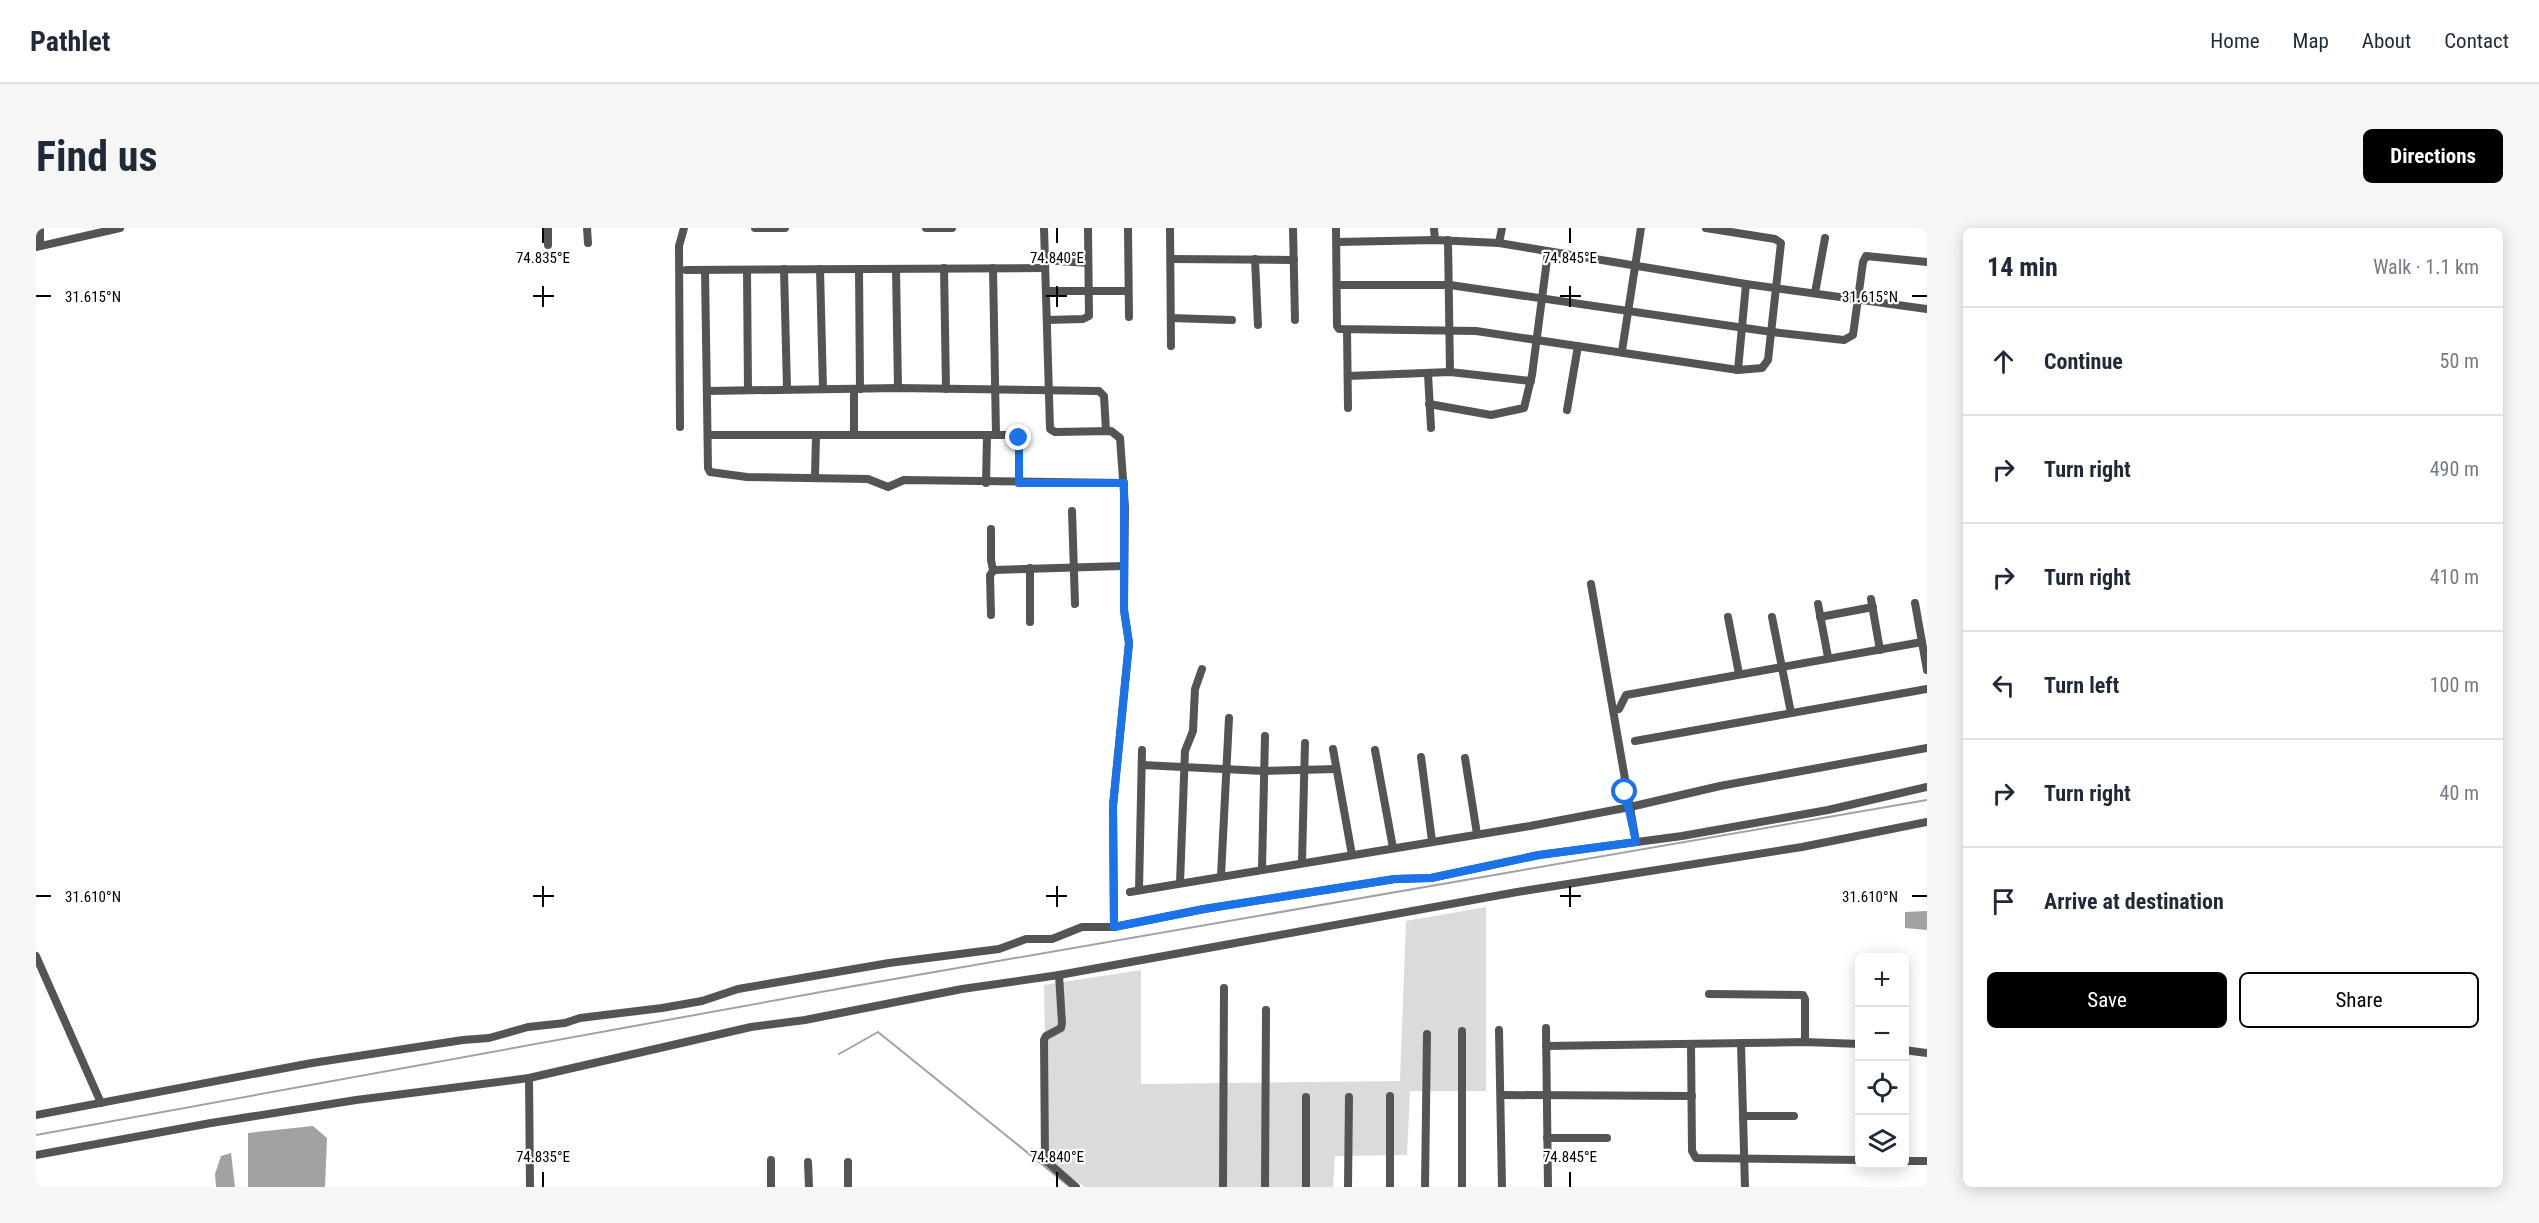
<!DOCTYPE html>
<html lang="en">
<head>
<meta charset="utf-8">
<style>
	body { margin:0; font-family:"Roboto Condensed",sans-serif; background:#f6f6f7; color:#1f2937 }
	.controls { position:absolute; right:18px; bottom:18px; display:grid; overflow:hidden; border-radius:9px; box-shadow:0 3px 15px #0003 }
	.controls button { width:54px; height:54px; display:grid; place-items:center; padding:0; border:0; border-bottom:2px solid #e0e1e3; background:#fff; color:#1f2937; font:30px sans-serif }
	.stop { position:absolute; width:18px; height:18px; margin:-14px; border:4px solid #1a73e8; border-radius:50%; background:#fff }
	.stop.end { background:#1a73e8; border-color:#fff; box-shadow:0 2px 6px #0008 }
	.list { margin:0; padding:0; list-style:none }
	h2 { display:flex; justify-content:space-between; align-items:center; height:78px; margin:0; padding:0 24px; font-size:26px }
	h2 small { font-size:20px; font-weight:400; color:#747a83 }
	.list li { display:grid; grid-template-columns:39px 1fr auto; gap:18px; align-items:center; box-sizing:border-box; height:108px; padding:0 24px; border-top:2px solid #e0e1e3 }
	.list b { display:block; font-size:22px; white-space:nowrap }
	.list em { font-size:20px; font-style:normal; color:#747a83 }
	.actions { display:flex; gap:12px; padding:18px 24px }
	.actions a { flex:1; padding:14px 0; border:2px solid #000; border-radius:9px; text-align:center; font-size:21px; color:#000 }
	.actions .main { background:#000; color:#fff }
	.icon { flex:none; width:33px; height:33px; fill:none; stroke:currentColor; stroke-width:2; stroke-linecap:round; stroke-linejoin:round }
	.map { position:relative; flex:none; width:1891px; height:959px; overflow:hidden; border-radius:9px }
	header { display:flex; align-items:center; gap:36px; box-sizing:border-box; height:84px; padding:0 30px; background:#fff; border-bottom:2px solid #e0e1e3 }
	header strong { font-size:28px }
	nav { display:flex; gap:33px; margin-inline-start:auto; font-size:21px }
	.intro { display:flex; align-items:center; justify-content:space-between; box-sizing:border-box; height:144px; padding:0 36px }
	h1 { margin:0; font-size:42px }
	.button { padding:15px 27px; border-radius:9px; background:#000; color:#fff; font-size:21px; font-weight:700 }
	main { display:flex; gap:36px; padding:0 36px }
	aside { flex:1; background:#fff; border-radius:9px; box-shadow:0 3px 15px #0003 }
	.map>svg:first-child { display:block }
	.green { fill:#dbdbdb }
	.water { fill:#a2a2a2 }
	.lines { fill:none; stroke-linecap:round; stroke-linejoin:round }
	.stream { stroke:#a2a2a2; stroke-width:2 }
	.minor { stroke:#545454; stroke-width:8 }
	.route { stroke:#1a73e8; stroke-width:8 }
	.ticks { fill:none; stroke:#000; stroke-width:2 }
	.ticks-label { font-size:15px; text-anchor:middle; fill:#000; stroke:#fff; stroke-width:4.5; stroke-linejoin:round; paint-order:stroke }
</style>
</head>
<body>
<header>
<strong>Pathlet</strong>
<nav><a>Home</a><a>Map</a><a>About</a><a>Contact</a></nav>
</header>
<div class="intro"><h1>Find us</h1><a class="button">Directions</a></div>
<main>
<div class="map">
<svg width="1891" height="959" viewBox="0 0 1891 959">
	<rect width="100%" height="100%" fill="#fff"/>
	<!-- green -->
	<polygon class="green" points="1450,679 1450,863 1374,863 1371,927 1299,928 1297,959 1049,959 1011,934 1008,757 1105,742 1105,856 1364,853 1370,693"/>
	<!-- water -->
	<g class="water">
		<polygon points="1891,683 1891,702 1869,700 1869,684"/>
		<polygon points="277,898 291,910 289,959 212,959 212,905"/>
		<polygon points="195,925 199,959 180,959 179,946 185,928"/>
	</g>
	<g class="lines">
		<!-- stream -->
		<g class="stream">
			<polyline points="803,826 842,804 1034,959"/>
			<polyline points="0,907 818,758 1891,572"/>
		</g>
		<!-- minor -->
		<g class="minor">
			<polyline points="4,0 4,18"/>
			<polyline points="512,0 512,17"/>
			<polyline points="551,0 552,15"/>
			<polyline points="719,0 749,0"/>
			<polyline points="890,0 916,0"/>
			<polyline points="1008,0 1014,201 1019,204 1075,203 1084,210 1089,279 1088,382 1093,415 1077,578 1078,699"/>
			<polyline points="1092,0 1093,89"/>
			<polyline points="1134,0 1135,118"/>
			<polyline points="1257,0 1259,92"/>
			<polyline points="1300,0 1301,98 1303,101 1440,103 1702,142 1726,140 1732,132 1745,15 1739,11 1670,0"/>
			<polyline points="1398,0 1399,12"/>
			<polyline points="1412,12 1414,144"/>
			<polyline points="1301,14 1399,12 1463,15 1710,56 1891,81"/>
			<polyline points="1463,15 1466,0"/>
			<polyline points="0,19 84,0"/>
			<polyline points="1135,31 1258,32"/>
			<polyline points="1219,31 1222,97"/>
			<polyline points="1008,32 1052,35"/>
			<polyline points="908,40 910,161"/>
			<polyline points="957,40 960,207"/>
			<polyline points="748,41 751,161"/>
			<polyline points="784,41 787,161"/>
			<polyline points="823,41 824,161"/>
			<polyline points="860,41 862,160"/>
			<polyline points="650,42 1009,40"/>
			<polyline points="669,42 672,240 674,244 711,249 832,251 852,259 868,252 1088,255"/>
			<polyline points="711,42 712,162"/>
			<polyline points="1301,57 1414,57 1736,104 1808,112 1817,107 1827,34 1830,28 1891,34"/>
			<polyline points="1010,63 1092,63"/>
			<polyline points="1779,65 1789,10"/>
			<polyline points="1135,90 1196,92"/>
			<polyline points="1011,92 1047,91 1053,88 1052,0"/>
			<polyline points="1311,102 1312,180"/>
			<polyline points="1586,123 1605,0"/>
			<polyline points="1702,142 1710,56"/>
			<polyline points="1392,146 1395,200"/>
			<polyline points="1312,148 1414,144 1495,153"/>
			<polyline points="818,161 818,207"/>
			<polyline points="671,163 862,160 1063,163 1068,168 1070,203"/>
			<polyline points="1393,176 1455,187 1488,180 1496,147 1512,24"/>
			<polyline points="1531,182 1542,118"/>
			<polyline points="644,199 643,18 648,0"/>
			<polyline points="672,207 980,207 983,210 983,255"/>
			<polyline points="779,249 780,207"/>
			<polyline points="950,255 951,207"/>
			<polyline points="1036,283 1039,376"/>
			<polyline points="955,301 955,332 957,342"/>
			<polyline points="1555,356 1600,614"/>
			<polyline points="1835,371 1844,422"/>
			<polyline points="1879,375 1891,442"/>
			<polyline points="1782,376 1792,429"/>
			<polyline points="955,387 954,347 958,342 1087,338"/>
			<polyline points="1692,389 1703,446"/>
			<polyline points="1736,389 1755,485"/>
			<polyline points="1784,389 1837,379"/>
			<polyline points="994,394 994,340"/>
			<polyline points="1577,482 1583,481 1590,467 1886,414"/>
			<polyline points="1599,513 1891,461"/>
			<polyline points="1297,521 1316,627"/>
			<polyline points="1339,522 1357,620"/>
			<polyline points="1385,529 1396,613"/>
			<polyline points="1429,530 1441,606"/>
			<polyline points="1106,537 1228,543 1300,541"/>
			<polyline points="1266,634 1269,515"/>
			<polyline points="1226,641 1229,508"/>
			<polyline points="1185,648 1193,490"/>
			<polyline points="1144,655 1149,523 1157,503 1159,461 1166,441"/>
			<polyline points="1103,662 1106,522"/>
			<polyline points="1094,664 1494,598 1594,579 1684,558 1891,520"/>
			<polyline points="0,728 65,875"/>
			<polyline points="1023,747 1026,795 1025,800 1010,808 1008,812 1009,932 1040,959"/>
			<polyline points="1673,766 1767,767 1769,771 1769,814"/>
			<polyline points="1510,800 1512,959"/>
			<polyline points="1463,802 1466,959"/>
			<polyline points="1705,815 1709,959"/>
			<polyline points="1655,816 1656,923 1660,930 1824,932"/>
			<polyline points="1510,818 1769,814 1824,816"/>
			<polyline points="1868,822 1891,825"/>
			<polyline points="493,850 494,959"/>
			<polyline points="1465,867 1656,868"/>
			<polyline points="1354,868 1354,959"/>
			<polyline points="1270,869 1270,959"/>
			<polyline points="0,887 276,835 427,812 453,810 492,799 529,795 544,790 626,780 666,773 702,761 853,735 963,721 990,711 1016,711 1046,699 1078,699 1168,681 1359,651 1395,650 1503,627 1646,608 1792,582 1891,559"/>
			<polyline points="1707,888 1758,888"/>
			<polyline points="1511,910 1571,910"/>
			<polyline points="0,927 175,895 320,872 493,850 715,799 769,792 926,761 1023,747 1481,664 1766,619 1891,594"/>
			<polyline points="735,932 735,959"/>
			<polyline points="1868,933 1891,933"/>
			<polyline points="772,934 773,959"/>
			<polyline points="812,934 812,959"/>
			<polyline points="1187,959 1188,760"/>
			<polyline points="1229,959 1230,782"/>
			<polyline points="1312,959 1313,869"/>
			<polyline points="1389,959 1391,806"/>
			<polyline points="1426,959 1426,803"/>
		</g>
	</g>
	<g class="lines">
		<!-- route -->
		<polyline class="route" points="983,210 983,255 1088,255 1088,382 1093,415 1077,578 1078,699 1168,681 1359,651 1395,650 1503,627 1600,614 1589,564"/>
	</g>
	<!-- ticks -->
	<path class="ticks" d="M 507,0 L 507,15M 1021,0 L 1021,15M 1534,0 L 1534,15M 507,58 L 507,79M 1021,58 L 1021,79M 1534,58 L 1534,79M 0,68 L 15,68M 497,68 L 518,68M 1010,68 L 1031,68M 1524,68 L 1545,68M 1876,68 L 1891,68M 507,658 L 507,679M 1021,658 L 1021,679M 1534,658 L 1534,679M 0,668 L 15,668M 497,668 L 518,668M 1010,668 L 1031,668M 1524,668 L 1545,668M 1876,668 L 1891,668M 507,944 L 507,959M 1021,944 L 1021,959M 1534,944 L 1534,959"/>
	<g class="ticks-label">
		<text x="507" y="35">74.835°E</text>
		<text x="1021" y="35">74.840°E</text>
		<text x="1534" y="35">74.845°E</text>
		<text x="57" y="74">31.615°N</text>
		<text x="1834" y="74">31.615°N</text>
		<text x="57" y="674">31.610°N</text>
		<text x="1834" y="674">31.610°N</text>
		<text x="507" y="934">74.835°E</text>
		<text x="1021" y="934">74.840°E</text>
		<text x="1534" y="934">74.845°E</text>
	</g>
</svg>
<div class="controls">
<button>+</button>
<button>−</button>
<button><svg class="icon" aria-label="locate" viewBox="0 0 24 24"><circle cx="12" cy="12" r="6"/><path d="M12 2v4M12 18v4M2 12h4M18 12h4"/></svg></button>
<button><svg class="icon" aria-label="layers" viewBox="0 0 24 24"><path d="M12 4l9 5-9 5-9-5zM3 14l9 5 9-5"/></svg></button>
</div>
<div class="stop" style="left:1589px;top:564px"></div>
<div class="stop end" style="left:983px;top:210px"></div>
</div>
<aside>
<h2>14 min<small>Walk · 1.1 km</small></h2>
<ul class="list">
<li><svg class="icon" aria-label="ahead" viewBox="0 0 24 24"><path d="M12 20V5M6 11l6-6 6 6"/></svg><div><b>Continue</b></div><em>50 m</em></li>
<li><svg class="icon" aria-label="right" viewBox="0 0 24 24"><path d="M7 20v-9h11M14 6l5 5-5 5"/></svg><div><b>Turn right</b></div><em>490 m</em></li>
<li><svg class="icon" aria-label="right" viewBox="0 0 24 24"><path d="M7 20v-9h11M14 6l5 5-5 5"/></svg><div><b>Turn right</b></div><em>410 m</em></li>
<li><svg class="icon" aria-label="left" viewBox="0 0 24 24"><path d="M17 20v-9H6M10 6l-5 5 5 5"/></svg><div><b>Turn left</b></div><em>100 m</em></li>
<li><svg class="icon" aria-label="right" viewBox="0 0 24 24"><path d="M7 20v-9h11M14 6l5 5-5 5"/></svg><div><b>Turn right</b></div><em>40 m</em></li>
<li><svg class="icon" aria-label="arrive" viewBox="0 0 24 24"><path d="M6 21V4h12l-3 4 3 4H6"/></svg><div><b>Arrive at destination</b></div></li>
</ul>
<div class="actions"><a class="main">Save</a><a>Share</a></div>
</aside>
</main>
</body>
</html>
